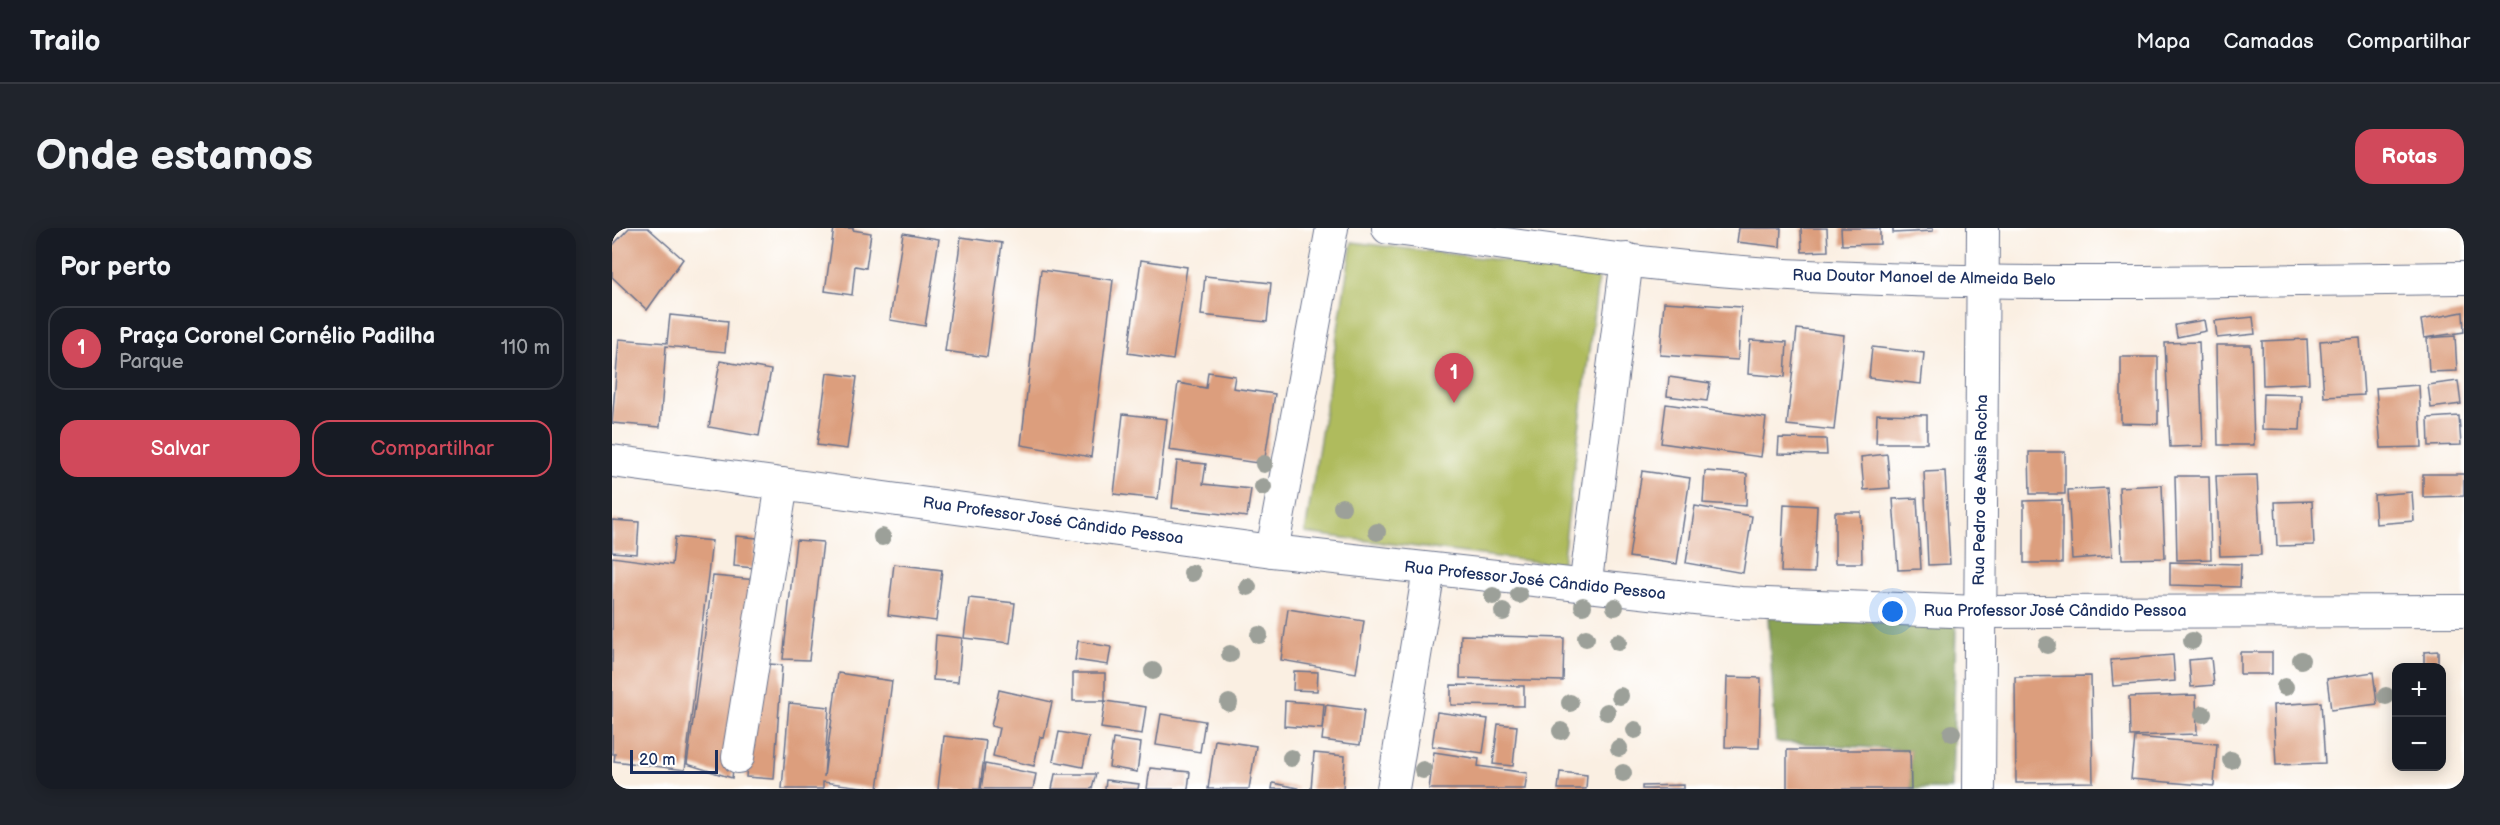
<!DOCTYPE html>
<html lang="pt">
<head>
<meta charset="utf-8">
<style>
	body { margin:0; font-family:"Balsamiq Sans",sans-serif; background:#20242c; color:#f1f3f6 }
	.controls { position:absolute; right:18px; bottom:18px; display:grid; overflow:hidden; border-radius:12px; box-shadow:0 3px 15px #0003 }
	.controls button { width:54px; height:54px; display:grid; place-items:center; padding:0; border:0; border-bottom:2px solid #363941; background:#171b24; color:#f1f3f6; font:30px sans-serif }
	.scale { position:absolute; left:18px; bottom:15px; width:88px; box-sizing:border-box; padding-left:6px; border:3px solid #1b2f5e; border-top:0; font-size:16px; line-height:21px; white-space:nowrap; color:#1b2f5e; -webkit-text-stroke:4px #fff; paint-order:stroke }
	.you { position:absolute; left:1281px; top:384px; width:21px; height:21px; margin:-15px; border:4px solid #fff; border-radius:50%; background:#1a73e8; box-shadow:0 0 0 9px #1a73e833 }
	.badge { display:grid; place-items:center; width:39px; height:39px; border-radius:50%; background:#d1495b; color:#fff; font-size:20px; font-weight:700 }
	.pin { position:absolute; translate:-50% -50px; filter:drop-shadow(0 2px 3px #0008) }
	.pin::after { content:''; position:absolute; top:32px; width:21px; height:18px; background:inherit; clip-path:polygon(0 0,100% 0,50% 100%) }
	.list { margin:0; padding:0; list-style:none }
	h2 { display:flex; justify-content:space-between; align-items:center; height:78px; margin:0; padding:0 24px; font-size:26px }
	h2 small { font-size:20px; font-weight:400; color:#9ea1a6 }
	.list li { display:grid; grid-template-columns:39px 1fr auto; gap:18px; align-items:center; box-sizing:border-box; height:84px; margin:0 12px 12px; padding:0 12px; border:2px solid #363941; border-radius:18px }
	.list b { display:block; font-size:22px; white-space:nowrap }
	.list p { margin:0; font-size:20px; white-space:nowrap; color:#9ea1a6 }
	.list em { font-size:20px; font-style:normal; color:#9ea1a6 }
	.actions { display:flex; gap:12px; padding:18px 24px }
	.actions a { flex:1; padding:14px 0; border:2px solid #d1495b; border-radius:18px; text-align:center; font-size:21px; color:#d1495b }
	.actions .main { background:#d1495b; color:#fff }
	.map { position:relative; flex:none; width:1852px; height:561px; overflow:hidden; border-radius:18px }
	header { display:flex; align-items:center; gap:36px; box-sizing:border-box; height:84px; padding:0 30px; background:#171b24; border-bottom:2px solid #363941 }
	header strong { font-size:28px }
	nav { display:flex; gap:33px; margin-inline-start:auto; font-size:21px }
	.intro { display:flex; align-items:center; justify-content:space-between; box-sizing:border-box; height:144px; padding:0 36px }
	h1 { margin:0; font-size:42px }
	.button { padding:15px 27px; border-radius:18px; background:#d1495b; color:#fff; font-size:21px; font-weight:700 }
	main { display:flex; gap:36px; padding:0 36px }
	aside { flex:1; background:#171b24; border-radius:18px; box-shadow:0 3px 15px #0003 }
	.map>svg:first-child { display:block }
	.green { fill:#afbb5d; stroke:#65755e; stroke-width:1.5 }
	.forest { fill:#8ba354; stroke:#536959; stroke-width:1.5 }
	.building { fill:#dc9e7d }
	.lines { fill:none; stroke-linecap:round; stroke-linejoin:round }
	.minor-casing { stroke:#69728c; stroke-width:34 }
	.minor { stroke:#fff; stroke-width:32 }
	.tree { fill:#9ca099 }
	.labels { text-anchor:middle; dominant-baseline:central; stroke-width:4.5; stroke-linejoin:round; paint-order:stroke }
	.street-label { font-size:16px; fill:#1b2f5e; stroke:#fff }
</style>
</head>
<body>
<header>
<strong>Trailo</strong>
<nav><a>Mapa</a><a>Camadas</a><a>Compartilhar</a></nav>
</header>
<div class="intro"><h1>Onde estamos</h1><a class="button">Rotas</a></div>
<main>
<aside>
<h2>Por perto<small></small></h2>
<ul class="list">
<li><span class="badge">1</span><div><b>Praça Coronel Cornélio Padilha</b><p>Parque</p></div><em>110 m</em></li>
</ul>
<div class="actions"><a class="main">Salvar</a><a>Compartilhar</a></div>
</aside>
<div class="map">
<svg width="1852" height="561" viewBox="0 0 1852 561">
	<rect width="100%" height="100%" fill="#fff"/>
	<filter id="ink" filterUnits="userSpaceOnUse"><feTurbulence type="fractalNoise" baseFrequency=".0167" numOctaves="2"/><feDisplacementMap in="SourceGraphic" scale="12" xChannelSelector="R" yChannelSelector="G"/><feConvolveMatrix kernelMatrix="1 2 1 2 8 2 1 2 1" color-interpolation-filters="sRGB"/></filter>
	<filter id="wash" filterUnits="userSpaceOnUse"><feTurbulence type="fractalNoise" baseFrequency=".008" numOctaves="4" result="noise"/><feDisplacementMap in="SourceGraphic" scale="24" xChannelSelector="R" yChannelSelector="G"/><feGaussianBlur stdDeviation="1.35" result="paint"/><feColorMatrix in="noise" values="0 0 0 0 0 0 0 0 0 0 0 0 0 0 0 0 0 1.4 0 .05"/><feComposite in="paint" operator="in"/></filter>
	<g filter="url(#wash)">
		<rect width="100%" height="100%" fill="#faefe2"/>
		<!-- green -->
		<polygon class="green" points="740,14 987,44 950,337 693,305"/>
		<!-- forest -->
		<polygon class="forest" points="1156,389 1344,397 1340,561 1299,561 1298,522 1164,514"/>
		<g id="blocks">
			<!-- building -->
			<g class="building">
				<polygon points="17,0 36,0 71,31 35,82 0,49 0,18"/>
				<polygon points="222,0 241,0 241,2 259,5 254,40 243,38 240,67 213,63"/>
				<polygon points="1127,0 1169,0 1168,19 1125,14"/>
				<polygon points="1189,0 1215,0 1216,23 1190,24"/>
				<polygon points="1229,0 1268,0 1268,16 1230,17"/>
				<polygon points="1281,0 1321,0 1321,3 1281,5"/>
				<polygon points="291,5 327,11 313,98 278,92"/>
				<polygon points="349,9 390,15 375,129 333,123"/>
				<polygon points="529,32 575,39 561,132 516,125"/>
				<polygon points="429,42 501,52 479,229 409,217"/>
				<polygon points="593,48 659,55 655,94 589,87"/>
				<polygon points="1052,74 1129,79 1126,132 1048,127"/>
				<polygon points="1851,84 1852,104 1812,110 1809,92"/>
				<polygon points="58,87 116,93 113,124 54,118 48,199 0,195 7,111 55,115"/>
				<polygon points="1641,89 1643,106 1605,110 1603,93"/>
				<polygon points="1592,92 1594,103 1565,109 1563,97"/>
				<polygon points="1185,101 1232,107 1222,202 1175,197"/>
				<polygon points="1843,108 1845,143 1817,144 1815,110"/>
				<polygon points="1748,110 1752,167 1712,169 1708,113"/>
				<polygon points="1695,111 1697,155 1651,157 1650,113"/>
				<polygon points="1138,112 1175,114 1173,149 1136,146"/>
				<polygon points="1587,114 1591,218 1558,219 1553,115"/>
				<polygon points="1604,117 1639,117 1642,217 1606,217"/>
				<polygon points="1260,119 1312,125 1309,156 1257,150"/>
				<polygon points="1509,129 1546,129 1546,196 1509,195"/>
				<polygon points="108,133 159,142 147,208 97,199"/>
				<polygon points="596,144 623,148 621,160 663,166 652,236 557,222 566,155 594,160"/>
				<polygon points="215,145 245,149 235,221 205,217"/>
				<polygon points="1057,149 1098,155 1095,173 1055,168"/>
				<polygon points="1846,153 1849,176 1819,180 1816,157"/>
				<polygon points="1807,157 1810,219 1769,220 1764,160"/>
				<polygon points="1651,166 1690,167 1688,202 1650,201"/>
				<polygon points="1054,176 1154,190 1149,229 1049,215"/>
				<polygon points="511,186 555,191 546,271 502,266"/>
				<polygon points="1265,186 1315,187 1315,215 1264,215"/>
				<polygon points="1847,188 1849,217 1817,218 1816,190"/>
				<polygon points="1167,210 1214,211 1215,227 1166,226"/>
				<polygon points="1417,224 1453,224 1453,266 1418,266"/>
				<polygon points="1275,226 1278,260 1252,262 1249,229"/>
				<polygon points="565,233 594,236 591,256 639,261 635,289 560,280"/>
				<polygon points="1030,243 1078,250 1065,336 1017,329"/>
				<polygon points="1093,243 1135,246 1134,278 1091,275"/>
				<polygon points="1333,243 1338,336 1316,337 1312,244"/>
				<polygon points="1811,246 1852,246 1852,268 1811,269"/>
				<polygon points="1645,247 1649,327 1608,328 1604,248"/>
				<polygon points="1563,248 1597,248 1599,331 1565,332"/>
				<polygon points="1550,257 1553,330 1510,331 1507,259"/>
				<polygon points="1495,260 1500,328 1460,331 1456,262"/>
				<polygon points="1800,264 1802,293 1764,296 1762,267"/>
				<polygon points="1305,270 1309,341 1286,342 1281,271"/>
				<polygon points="1450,272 1450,335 1412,335 1412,273"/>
				<polygon points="1700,273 1702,317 1665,318 1663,274"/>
				<polygon points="1172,276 1205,278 1202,345 1169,344"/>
				<polygon points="1083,278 1140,288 1131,345 1074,335"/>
				<polygon points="1223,284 1249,284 1250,335 1223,335"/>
				<polygon points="0,292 27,294 25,326 0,324"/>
				<polygon points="124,308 145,310 142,340 122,338"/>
				<polygon points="63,309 100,313 73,542 2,533 3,526 0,526 0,329 60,337"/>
				<polygon points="184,312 211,314 197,432 171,431"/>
				<polygon points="1558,334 1629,336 1628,359 1558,357"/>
				<polygon points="282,336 330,342 324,393 276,387"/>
				<polygon points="101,348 145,352 120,550 75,536"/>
				<polygon points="357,370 403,375 398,415 352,410"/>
				<polygon points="676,381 752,393 744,445 669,432"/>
				<polygon points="324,407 350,410 346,454 321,452"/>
				<polygon points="849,407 952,410 951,453 848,450"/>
				<polygon points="466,413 499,419 496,437 463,432"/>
				<polygon points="1826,423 1826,440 1812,440 1812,424"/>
				<rect x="1628" y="424" width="32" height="22"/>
				<polygon points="1561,427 1563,453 1501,458 1499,432"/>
				<polygon points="1599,430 1602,457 1579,459 1577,432"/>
				<polygon points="143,435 170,437 162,551 134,549"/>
				<polygon points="682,443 706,444 705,463 681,462"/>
				<polygon points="1761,444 1765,476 1719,482 1715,451"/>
				<polygon points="226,445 280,453 266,561 211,554 211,561 170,561 177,475 217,479 212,549"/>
				<rect x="461" y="445" width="32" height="28"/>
				<polygon points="1479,448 1481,554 1404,555 1403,449"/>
				<polygon points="1115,449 1149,450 1147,520 1113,519"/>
				<polygon points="839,457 912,458 912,478 839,477"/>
				<polygon points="387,462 440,474 432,510 428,509 422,538 381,528 387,500 379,498"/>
				<polygon points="1584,467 1585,506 1518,508 1517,469"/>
				<polygon points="493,473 534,479 530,506 489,500"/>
				<polygon points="673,473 712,476 710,501 672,498"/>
				<polygon points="1709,474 1713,535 1664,537 1661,477"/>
				<polygon points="714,477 752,482 748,517 710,512"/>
				<polygon points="825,484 876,491 871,525 820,518"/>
				<polygon points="549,486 593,493 588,524 544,517"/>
				<polygon points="886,496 905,498 901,538 881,536"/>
				<polygon points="447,504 477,509 471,539 441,533"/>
				<polygon points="332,508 374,513 368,561 326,561"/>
				<polygon points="1523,509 1605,516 1602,558 1519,551"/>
				<polygon points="501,511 529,515 525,544 497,539"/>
				<polygon points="603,512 644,518 637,561 596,561"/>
				<polygon points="1175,522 1298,522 1299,561 1175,561"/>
				<polygon points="822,524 867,531 866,538 915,545 913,561 817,561"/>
				<polygon points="702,525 733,528 731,561 699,561"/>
				<polygon points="373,536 424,546 421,561 369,561"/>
				<polygon points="538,540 578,544 576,561 535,561"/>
				<polygon points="948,544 975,547 974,561 946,561"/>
				<polygon points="443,546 484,546 480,561 440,561"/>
				<polygon points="494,552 527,556 526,561 493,561"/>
				<polygon points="661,555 686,560 686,561 660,561"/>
				<polygon points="1072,557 1072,561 1030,561 1030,558"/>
			</g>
		</g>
	</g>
	<g filter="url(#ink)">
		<use href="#blocks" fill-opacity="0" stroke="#69728c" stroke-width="1.5"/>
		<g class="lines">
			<defs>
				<g id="minor">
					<path d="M 776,0 C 915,18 1055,42 1196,48 C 1414,59 1633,52 1852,50"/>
					<polyline points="0,233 660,323 1128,375 1367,384 1852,383"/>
					<polyline points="660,323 720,0"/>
					<polyline points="973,360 1015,31"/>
					<polyline points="126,529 170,256"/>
					<polyline points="781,561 817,342"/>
					<polyline points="1367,561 1371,0"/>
				</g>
			</defs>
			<!-- minor casing -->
			<use href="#minor" class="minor-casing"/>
			<!-- minor -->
			<use href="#minor" class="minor"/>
		</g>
		<!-- trees -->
		<g class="tree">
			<circle cx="652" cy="236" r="9"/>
			<circle cx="651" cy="259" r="9"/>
			<circle cx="730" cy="279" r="9"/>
			<circle cx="765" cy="304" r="9"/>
			<circle cx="270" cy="309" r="9"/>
			<circle cx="580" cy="345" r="9"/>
			<circle cx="636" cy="359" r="9"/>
			<circle cx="907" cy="367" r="9"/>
			<circle cx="881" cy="368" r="9"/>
			<circle cx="971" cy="378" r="9"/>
			<circle cx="1003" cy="379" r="9"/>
			<circle cx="891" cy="384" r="9"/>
			<circle cx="647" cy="407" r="9"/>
			<circle cx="974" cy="410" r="9"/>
			<circle cx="1580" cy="413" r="9"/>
			<circle cx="1006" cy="414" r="9"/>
			<circle cx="1435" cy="417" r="9"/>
			<circle cx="618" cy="426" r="9"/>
			<circle cx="1689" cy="432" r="9"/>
			<circle cx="541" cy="443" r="9"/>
			<circle cx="1673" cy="459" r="9"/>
			<circle cx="1008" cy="468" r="9"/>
			<circle cx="1774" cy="468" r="9"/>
			<circle cx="617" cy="475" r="9"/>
			<circle cx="958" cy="475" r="9"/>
			<circle cx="995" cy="484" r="9"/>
			<circle cx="1591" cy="486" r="9"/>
			<circle cx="1023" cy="502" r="9"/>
			<circle cx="949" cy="503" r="9"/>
			<circle cx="1340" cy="505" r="9"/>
			<circle cx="1007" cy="520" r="9"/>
			<circle cx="679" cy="530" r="9"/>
			<circle cx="1619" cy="532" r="9"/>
			<circle cx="811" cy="542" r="9"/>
			<circle cx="1011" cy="545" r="9"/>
		</g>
	</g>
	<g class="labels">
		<!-- street labels -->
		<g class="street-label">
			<text transform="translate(1312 50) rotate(1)">Rua Doutor Manoel de Almeida Belo</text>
			<text transform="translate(1369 262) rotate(-89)">Rua Pedro de Assis Rocha</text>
			<text transform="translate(441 293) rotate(8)">Rua Professor José Cândido Pessoa</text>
			<text transform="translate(923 353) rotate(6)">Rua Professor José Cândido Pessoa</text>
			<text x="1443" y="383">Rua Professor José Cândido Pessoa</text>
		</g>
	</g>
</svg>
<div class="controls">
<button>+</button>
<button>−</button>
</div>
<div class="scale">20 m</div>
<div class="you"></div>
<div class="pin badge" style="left:842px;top:175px">1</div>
</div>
</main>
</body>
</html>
